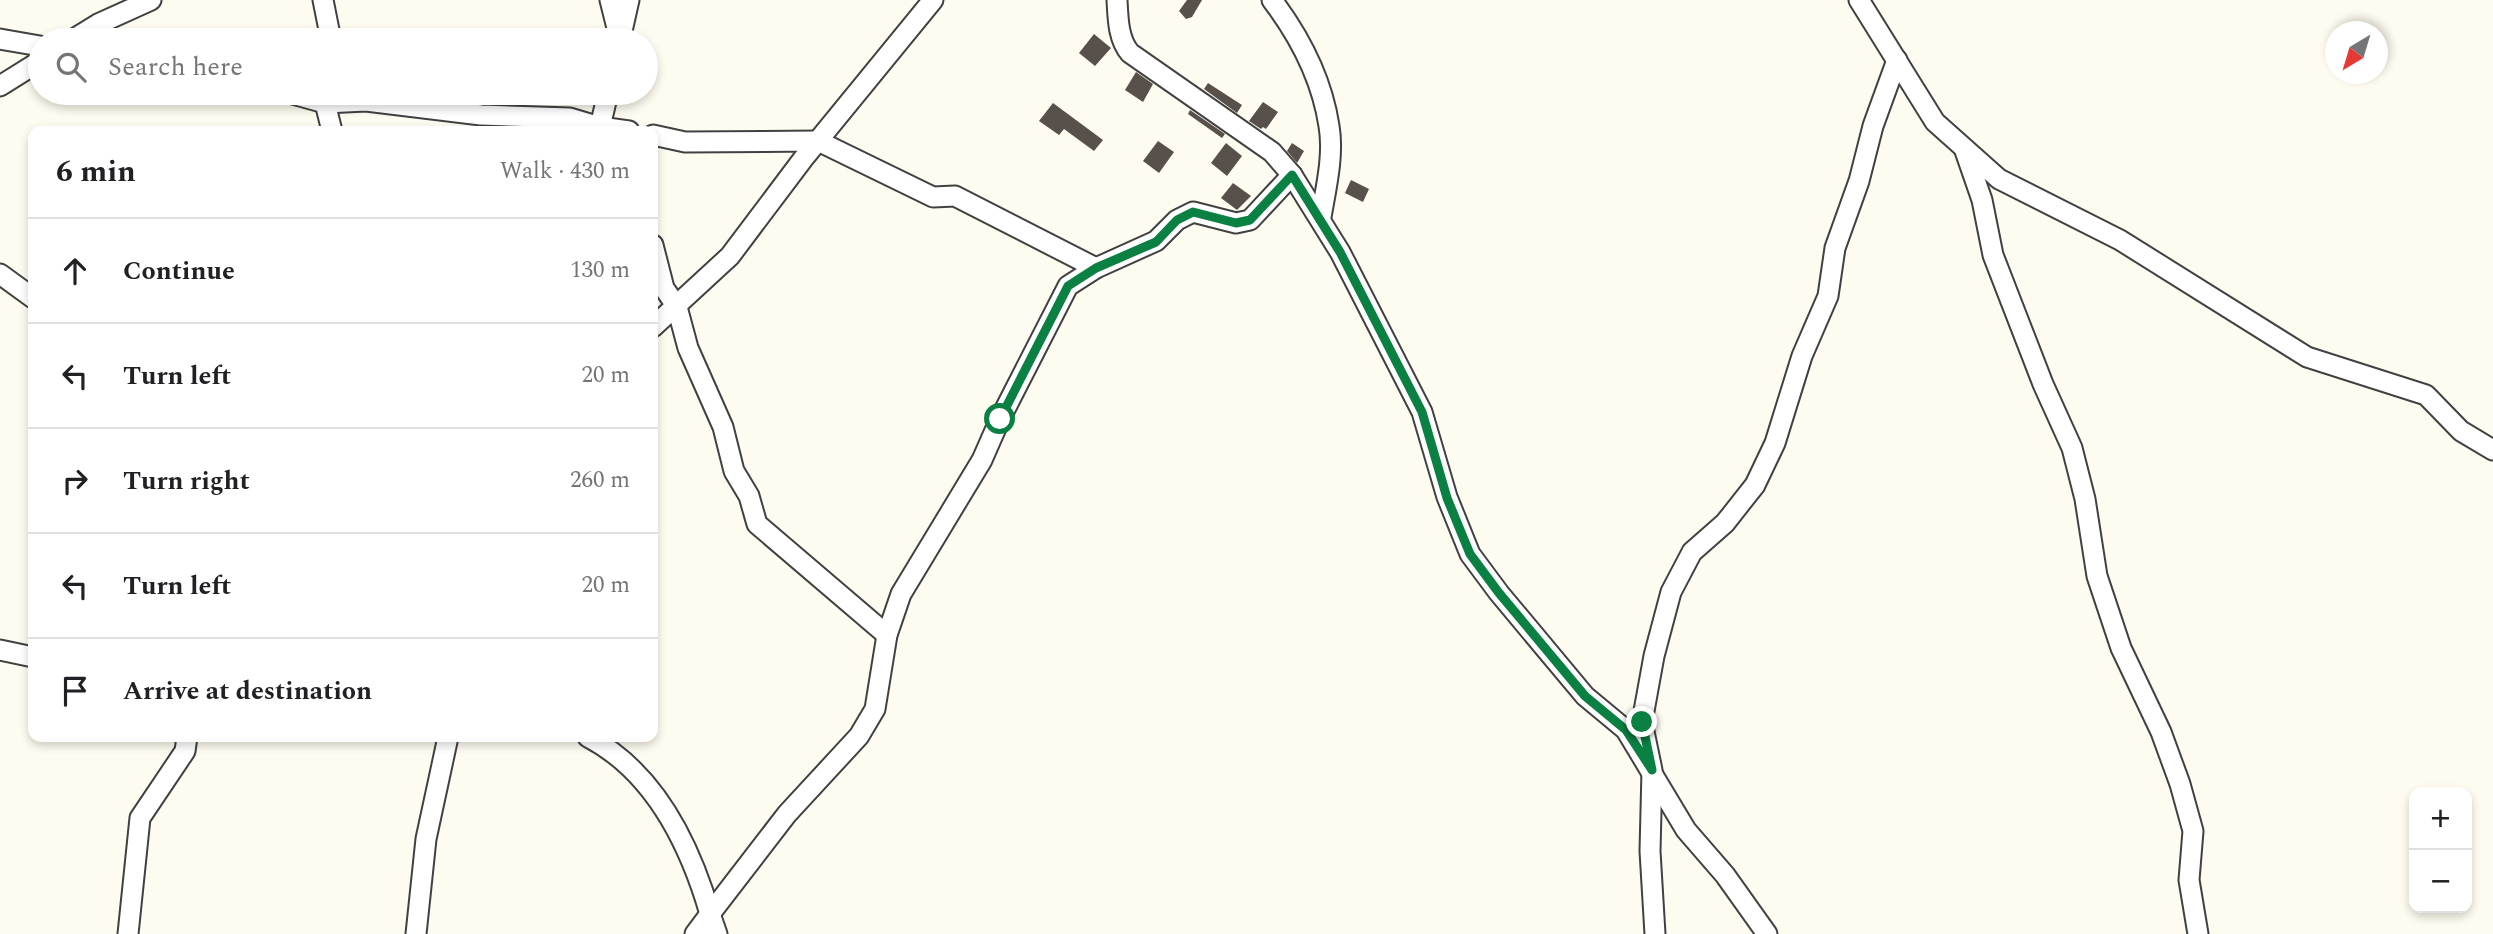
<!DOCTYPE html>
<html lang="en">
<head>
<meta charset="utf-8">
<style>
	body { margin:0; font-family:Spectral,serif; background:#f6f6f6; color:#202124 }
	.controls { position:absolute; right:21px; bottom:21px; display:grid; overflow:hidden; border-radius:14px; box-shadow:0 4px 10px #0003 }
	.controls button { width:63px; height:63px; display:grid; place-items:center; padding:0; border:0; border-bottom:2px solid #e0e0e0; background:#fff; color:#202124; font:35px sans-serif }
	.compass { position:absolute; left:2325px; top:21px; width:63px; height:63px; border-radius:50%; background:#fff; box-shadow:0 4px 10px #0003; rotate:218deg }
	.stop { position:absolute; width:21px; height:21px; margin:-16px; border:5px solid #0b8043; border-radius:50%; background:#fff }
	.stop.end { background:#0b8043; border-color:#fff; box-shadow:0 2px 7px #0008 }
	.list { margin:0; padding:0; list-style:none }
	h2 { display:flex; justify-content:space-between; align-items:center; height:91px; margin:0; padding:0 28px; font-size:30px }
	h2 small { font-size:23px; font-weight:400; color:#757577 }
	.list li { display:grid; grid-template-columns:46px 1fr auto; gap:21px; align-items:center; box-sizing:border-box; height:105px; padding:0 28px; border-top:2px solid #e0e0e0 }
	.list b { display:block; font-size:26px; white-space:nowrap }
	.list em { font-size:23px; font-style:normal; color:#757577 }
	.icon { flex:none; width:38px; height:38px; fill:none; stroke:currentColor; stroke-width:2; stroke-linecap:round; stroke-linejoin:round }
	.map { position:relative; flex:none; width:2493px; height:934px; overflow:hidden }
	.search { position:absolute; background:#fff; box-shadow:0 4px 10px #0003; left:28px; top:28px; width:630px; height:77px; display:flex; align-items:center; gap:18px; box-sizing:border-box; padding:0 24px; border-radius:38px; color:#757577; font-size:26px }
	.panel { position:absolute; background:#fff; box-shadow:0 4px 10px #0003; left:28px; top:126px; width:630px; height:616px; border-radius:14px }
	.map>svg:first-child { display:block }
	.building { fill:#57504b }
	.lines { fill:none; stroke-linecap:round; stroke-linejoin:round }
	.minor-casing { stroke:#414141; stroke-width:23 }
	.minor { stroke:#fff; stroke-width:19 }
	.route { stroke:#0b8043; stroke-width:9 }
</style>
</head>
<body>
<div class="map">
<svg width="2493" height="934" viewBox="0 0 2493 934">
	<rect width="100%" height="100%" fill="#fefcf0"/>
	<!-- building -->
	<g class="building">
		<polygon points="1187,0 1202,0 1192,17 1186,19 1179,11"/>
		<polygon points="1094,34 1111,48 1095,66 1079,53"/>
		<polygon points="1136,72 1153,84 1143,102 1125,90"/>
		<polygon points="1208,83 1242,105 1237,113 1204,89"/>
		<polygon points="1263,102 1278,112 1266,129 1263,127 1261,129 1249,121"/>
		<polygon points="1053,103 1103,140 1094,151 1064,129 1059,135 1039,121"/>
		<polygon points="1190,110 1225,134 1222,138 1188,114"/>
		<polygon points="1158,141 1174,152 1159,173 1143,161"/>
		<polygon points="1226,143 1242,156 1227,176 1211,163"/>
		<polygon points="1292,143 1304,151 1297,163 1287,151"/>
		<polygon points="1351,180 1369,189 1363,202 1345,193"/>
		<polygon points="1233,183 1251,196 1237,210 1221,198"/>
	</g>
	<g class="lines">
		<defs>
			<g id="minor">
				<polyline points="323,0 331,40"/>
				<polyline points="610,0 619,36"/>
				<path d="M 1117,0 C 1118,18 1118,39 1130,53 L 1272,152 L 1292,175 L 1340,252 L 1422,412 L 1447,497 L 1470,554 L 1499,593 L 1585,696 L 1626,730 L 1686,830 L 1725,875 L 1767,934"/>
				<path d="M 1272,0 C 1300,37 1322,80 1329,126 C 1334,155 1326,188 1321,217"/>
				<polyline points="1859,0 1935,122 1999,179 2120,240 2307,357 2426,395 2461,431 2493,450"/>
				<polyline points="0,39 40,46"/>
				<polyline points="72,40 98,24 151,0"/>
				<polyline points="620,40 629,0"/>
				<polyline points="0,86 40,61"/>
				<polyline points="289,93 325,103 366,101 481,115 570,118 600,127 604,131"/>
				<polyline points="327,93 325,103 332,131"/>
				<polyline points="600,127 629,131"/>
				<polyline points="599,131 608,93"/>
				<polyline points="653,135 685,142 818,141 933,197 955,196 1096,268"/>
				<polyline points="1965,151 1982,200 1993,255 2043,384 2072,448 2085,499 2097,576 2121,648 2161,732 2180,784 2193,831 2189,880 2198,934"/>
				<polyline points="653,245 664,288 677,307 688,348 723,427 734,471 749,496 757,524 887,635"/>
				<polyline points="0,274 33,298"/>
				<polyline points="653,327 730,256 803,159 933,0"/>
				<polyline points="0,650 33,657"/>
				<path d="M 588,737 C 655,772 690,845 710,914"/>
				<polyline points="710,914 787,814 859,736 875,709 887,635 901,594 982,460 1000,419 1068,286 1096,268 1156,241 1177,220 1193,212 1236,223 1250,220 1292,175"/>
				<polyline points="128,934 140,818 185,751 187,737"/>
				<polyline points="416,934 426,839 448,737"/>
				<polyline points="695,934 710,914 717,934"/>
				<polyline points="1655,934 1650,851 1652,770 1642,722 1654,656 1671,592 1692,552 1725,523 1755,485 1775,443 1802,356 1828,296 1835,248 1859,181 1873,126 1897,60"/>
			</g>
		</defs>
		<!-- minor casing -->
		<use href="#minor" class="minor-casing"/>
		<!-- minor -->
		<use href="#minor" class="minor"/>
	</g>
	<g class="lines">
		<!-- route -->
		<polyline class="route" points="1000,419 1068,286 1096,268 1156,242 1177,220 1193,212 1236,223 1250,220 1292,175 1340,252 1422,412 1447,498 1470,554 1499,593 1585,696 1626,730 1652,770 1642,722"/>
	</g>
</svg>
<div class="controls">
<button>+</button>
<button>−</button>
</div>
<svg class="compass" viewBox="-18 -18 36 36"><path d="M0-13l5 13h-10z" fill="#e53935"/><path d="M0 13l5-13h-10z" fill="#757577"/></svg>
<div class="stop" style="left:1000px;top:419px"></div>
<div class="stop end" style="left:1642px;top:722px"></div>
<div class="search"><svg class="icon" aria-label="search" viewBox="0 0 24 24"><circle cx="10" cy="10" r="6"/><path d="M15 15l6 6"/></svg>Search here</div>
<section class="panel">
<h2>6 min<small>Walk · 430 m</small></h2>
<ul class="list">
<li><svg class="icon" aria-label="ahead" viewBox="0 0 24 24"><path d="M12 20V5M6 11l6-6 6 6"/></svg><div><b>Continue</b></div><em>130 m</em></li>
<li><svg class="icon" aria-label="left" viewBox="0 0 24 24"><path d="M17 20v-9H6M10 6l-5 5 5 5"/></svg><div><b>Turn left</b></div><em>20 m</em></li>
<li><svg class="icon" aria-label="right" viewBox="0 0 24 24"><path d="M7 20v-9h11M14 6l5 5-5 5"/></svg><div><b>Turn right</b></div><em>260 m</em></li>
<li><svg class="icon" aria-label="left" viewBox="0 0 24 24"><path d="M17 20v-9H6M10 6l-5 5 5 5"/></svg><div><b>Turn left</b></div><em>20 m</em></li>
<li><svg class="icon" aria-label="arrive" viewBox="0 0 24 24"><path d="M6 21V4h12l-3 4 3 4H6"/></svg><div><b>Arrive at destination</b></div></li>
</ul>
</section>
</div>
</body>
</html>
